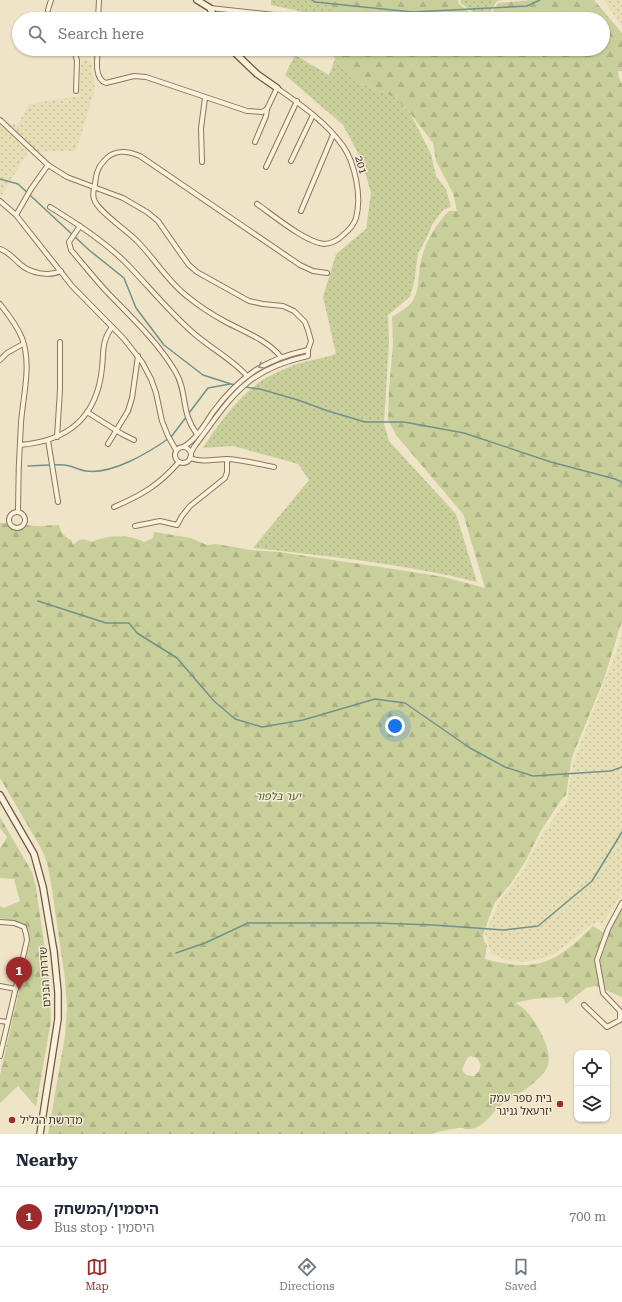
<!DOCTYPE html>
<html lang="en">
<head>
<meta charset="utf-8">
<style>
	body { margin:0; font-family:"Roboto Serif","Noto Sans Hebrew",serif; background:#f2f2f3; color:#1f2937 }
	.controls { position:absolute; right:12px; bottom:12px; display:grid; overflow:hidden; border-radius:8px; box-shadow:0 1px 3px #0004 }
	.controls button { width:36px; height:36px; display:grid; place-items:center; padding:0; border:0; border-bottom:1px solid #e0e1e3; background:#fff; color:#1f2937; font:20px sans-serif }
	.you { position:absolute; left:395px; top:726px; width:14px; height:14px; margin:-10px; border:3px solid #fff; border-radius:50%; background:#1a73e8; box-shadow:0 0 0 6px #1a73e833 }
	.badge { display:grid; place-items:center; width:26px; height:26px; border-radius:50%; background:#9e2a2b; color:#fff; font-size:13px; font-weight:700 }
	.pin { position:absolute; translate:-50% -33px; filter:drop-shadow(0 1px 2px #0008) }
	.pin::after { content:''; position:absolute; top:21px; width:14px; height:12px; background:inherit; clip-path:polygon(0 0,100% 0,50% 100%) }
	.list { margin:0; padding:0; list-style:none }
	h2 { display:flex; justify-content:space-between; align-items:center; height:52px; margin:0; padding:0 16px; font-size:17px }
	h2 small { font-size:13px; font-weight:400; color:#747a83 }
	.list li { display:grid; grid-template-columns:26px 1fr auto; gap:12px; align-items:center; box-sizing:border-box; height:60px; padding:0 16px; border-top:1px solid #e0e1e3 }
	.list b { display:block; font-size:15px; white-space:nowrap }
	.list p { margin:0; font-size:13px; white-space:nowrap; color:#747a83 }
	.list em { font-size:13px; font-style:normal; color:#747a83 }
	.icon { flex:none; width:22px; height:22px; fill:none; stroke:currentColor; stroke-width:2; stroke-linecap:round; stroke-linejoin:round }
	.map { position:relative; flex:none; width:622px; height:1134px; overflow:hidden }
	.search { position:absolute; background:#fff; box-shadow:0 1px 3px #0004; left:12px; right:12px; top:12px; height:44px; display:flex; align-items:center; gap:10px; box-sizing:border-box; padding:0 14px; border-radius:22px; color:#747a83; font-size:15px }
	.sheet { height:112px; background:#fff }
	nav { display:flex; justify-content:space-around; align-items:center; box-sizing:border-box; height:56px; border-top:1px solid #e0e1e3; background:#fff; font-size:11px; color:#747a83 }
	nav a { display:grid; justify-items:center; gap:2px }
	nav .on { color:#9e2a2b }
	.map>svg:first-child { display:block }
	.farmland { fill:url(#farmland-dots) }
	.grass { fill:url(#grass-dots) }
	.forest { fill:url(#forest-firs); fill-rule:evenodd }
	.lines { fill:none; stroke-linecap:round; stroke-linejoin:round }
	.stream { stroke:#6f938a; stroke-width:1.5 }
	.street-casing { stroke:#8d765c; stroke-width:6 }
	.secondary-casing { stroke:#6f573f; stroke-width:8 }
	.street { stroke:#faf1dc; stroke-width:4 }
	.secondary { stroke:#faf1dc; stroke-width:5.5 }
	.oneway { stroke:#9c907e }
	.poi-dot { fill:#9e2a2b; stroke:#f7eed8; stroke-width:1.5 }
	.labels { text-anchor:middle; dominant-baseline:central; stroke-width:3; stroke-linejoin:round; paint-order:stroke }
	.street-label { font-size:11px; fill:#3d2e20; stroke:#f7eed8 }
	.park-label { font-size:11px; font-style:italic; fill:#4d5a26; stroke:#f7eed8 }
	.poi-label { font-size:11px; fill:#3d2e20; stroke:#f7eed8; text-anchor:end }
</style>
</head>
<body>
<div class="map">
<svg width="622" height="1134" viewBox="0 0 622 1134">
	<defs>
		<pattern id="farmland-dots" width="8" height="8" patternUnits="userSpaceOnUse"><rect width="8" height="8" fill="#e6deb5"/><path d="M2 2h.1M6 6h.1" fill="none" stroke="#c6bf9b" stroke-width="1.8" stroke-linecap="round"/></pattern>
		<pattern id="grass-dots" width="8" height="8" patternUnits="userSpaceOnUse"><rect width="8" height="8" fill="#c9cf9b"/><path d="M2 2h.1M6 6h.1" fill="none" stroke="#aeb285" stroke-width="1.8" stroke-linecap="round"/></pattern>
		<pattern id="forest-firs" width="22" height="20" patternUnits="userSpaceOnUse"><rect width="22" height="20" fill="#c9cf9b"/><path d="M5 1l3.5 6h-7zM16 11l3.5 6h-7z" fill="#aeb285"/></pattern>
	</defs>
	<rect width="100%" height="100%" fill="#f0e4c8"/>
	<!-- farmland -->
	<g class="farmland">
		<polygon points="604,0 622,0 622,27"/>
		<polygon points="81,60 91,60 95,89 76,151 28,152 0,198 0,121 18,125 29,104 79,96"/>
		<polygon points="622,628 622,893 602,924 598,922 592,924 568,944 550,956 526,962 510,961 492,955 485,934 500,900 521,874 544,832 567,800 573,763 618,647"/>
	</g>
	<!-- grass -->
	<g class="grass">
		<polygon points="271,0 329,0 332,19 313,19 308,13 271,5"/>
		<polygon points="461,0 503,0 497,1 490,11 507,19 483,19 463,5 460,2"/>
		<path d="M 295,55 L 329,75 L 335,59 L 353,80 L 396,98 L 410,113 L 431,154 L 436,176 L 446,189 L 451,207 L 443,210 L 432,225 L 427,237 L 418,254 L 414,283 L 410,297 L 388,315 L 389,342 L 384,424 L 389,441 L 456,514 L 477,582 C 404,564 328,556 253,548 L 309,480 L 298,464 L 233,446 L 203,448 C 218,424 238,397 261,381 C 270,375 282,370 292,366 C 306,360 322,359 336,354 L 323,297 L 336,254 L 366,229 L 371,193 L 362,161 L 343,125 L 285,75 Z"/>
	</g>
	<!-- forest -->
	<g class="forest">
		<polygon points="329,0 459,0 458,2 460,5 479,19 332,19"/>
		<path d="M 532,0 L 594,0 L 622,33 L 622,71 L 618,71 L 619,78 L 622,84 L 622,621 L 603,682 L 572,757 L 566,795 L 561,800 L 540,832 L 526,860 L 514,879 L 494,904 L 483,935 L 484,941 L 487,945 L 485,959 C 537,973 556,963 593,926 L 603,932 L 622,902 L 622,997 L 596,986 L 586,988 L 566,1004 L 562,997 L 533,999 L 515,1003 C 518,1005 521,1006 523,1008 C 535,1018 553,1050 548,1065 C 543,1080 517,1095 504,1103 C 492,1111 486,1127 470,1129 C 466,1130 462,1127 458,1128 C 453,1129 435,1132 431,1134 L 48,1134 L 65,1036 L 67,1008 L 65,979 L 51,883 L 47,862 L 41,848 L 0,778 L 0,523 L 37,526 L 59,525 C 61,533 64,536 71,540 L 73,545 C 79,539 83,538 91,542 C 108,535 128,534 144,542 L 153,538 L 154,532 L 191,538 L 207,545 L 216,544 L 251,550 L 279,552 L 387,568 L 444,577 L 485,588 L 463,514 L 396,435 L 388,420 L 389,390 L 393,343 L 392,317 C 398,313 407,308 412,302 C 419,292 418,277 420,266 C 423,245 435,225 449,211 L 457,211 L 453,193 L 436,161 L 433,143 L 410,113 L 396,98 L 353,80 L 335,59 L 331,49 L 531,49 L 542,58 L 540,49 L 603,49 L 603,19 L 512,19 L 492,11 L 498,3 ZM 471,1056 L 477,1058 L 481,1065 L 479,1071 L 474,1076 C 468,1076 464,1075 462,1069 L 468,1057 Z"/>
		<polygon points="0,817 32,872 36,888 49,976 51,1020 36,1107 18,1086 0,1103 0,1075 30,942 24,925 0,918 0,906 4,908 20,901 14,879 0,878 0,848 4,843 7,837 0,828"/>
	</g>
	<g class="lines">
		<!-- stream -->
		<g class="stream">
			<polyline points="312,0 315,2 412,12 527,6 540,0"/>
			<polyline points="0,179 18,184 89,250 124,278 136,308 164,345 203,375 231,384 241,386"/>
			<polyline points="245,387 260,389 298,400 328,411 365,422 404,422 464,433 551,462 615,479 622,482"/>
			<polyline points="189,413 208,388 230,384"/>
			<polyline points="171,437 187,416"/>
			<path d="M 28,466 C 40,466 54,464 65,465 C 73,466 79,470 86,471 C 111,475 148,453 168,439"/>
			<polyline points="38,601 106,623 129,623 137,633 177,658 214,701 235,719 262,727 303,720 375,699 405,703 470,748 505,767 533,776 611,771 622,767"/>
			<polyline points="176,953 205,943 248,923 375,923 433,925 504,930 538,926 592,881 622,832"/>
		</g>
		<defs>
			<g id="street">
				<polyline points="210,8 302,18 302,19"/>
				<polyline points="48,10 51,0"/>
				<polyline points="98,19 99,0"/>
				<polyline points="74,49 77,61 76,91"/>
				<path d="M 98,49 C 97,59 94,79 106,83 L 134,76 L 146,77 L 247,111 L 262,112 L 267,109"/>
				<polyline points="49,52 75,49"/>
				<path d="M 0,120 L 48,165 L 67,177 L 123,198 L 147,212 L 158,221 L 181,254 L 189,265 L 197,272 L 249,301 L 263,304 L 283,306 L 294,311 L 305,322 L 308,330 L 311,341 L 308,350 L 308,356 C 244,370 231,398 194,447 L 191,453"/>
				<path d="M 255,142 L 266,116 L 267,109 L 277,88 C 300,104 326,122 343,146 C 355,163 362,197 356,218 C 354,225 348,231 343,235 C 339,240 330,244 324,244 C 305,242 273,215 257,204"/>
				<polyline points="291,161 313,115"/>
				<polyline points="202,162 201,128 205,98"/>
				<polyline points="266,167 297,101"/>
				<polyline points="0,201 16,215 72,286 124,339 142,362 151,379 156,393 162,421 168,436 176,450"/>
				<path d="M 50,207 C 77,224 106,242 129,266 C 149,287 168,310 190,330 C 208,347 231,358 247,376"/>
				<polyline points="301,211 333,135"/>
				<polyline points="16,215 31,189 48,165"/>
				<path d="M 80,226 L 69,242 L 71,250 C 83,264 95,279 107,292 C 131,317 157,341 175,371 C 188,392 180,412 197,434"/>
				<path d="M 0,249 C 9,252 13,258 20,264 C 30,273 48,277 61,271"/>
				<path d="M 0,304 C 8,314 17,326 22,338 C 32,365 23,395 21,423 C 19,453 18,483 18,512"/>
				<path d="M 281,357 C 267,340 245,332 226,322 C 213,315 199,306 188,297 C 168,282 155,259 137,241 C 128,231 97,211 94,199 C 92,194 94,189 95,184 C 96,176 97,168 103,162 C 113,149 126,150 140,156 L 300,265 L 313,271 L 327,273"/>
				<polyline points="0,360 7,353 23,344"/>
				<polyline points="87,412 122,434 134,440"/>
				<polyline points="57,437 60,390 60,342"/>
				<polyline points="48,440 58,502"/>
				<polyline points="108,444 128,411 132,398 138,356"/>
				<path d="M 20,445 C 68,441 97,418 102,368 C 104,352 101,342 112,327"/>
				<circle cx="183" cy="455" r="8"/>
				<path d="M 183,447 C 196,440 205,424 213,412 C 240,376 265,359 308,350"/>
				<path d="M 190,458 C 203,463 215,459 228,459 C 243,460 259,464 274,467"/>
				<path d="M 114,507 C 142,495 159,485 179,462"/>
				<circle cx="17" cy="520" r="8"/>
				<polyline points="135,526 160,521 177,525 182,516 190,506 225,478 227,472 227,459"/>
				<polyline points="0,922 14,923 24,927 26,934 27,940 0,1056"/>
				<polyline points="0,986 16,989"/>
				<polyline points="584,1005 607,1027 620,1020 620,1011 603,993 597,960 608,929 622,903"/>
				<polyline points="0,1021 8,1022"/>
			</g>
			<g id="secondary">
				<polyline points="197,0 210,8 215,19"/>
				<polyline points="231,49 257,74 277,88"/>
				<polyline points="0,795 34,854 43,887 54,952 58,992 58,1019 40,1134"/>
			</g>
		</defs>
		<!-- street casing -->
		<use href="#street" class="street-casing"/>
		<!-- secondary casing -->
		<use href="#secondary" class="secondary-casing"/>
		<!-- street -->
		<use href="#street" class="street"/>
		<!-- secondary -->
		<use href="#secondary" class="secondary"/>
	</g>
	<!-- one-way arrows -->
	<defs><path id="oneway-chevron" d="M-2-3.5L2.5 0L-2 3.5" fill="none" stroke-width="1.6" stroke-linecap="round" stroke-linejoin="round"/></defs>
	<use class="oneway" href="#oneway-chevron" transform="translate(261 366) rotate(150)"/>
	<!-- markers -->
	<g class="poi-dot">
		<circle cx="560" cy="1104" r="4"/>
		<circle cx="12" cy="1120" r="4"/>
	</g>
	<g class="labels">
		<!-- street labels -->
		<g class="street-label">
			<text transform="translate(361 165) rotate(74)">201</text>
			<text transform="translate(45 977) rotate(-94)">שדרות הבנים</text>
		</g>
		<!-- park labels -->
		<g class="park-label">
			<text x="278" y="796">יער בלפור</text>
		</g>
		<!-- poi labels -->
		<g class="poi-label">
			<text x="552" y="1098">בית ספר עמק<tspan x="552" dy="13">יזרעאל גניגר</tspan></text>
			<text x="20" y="1120" text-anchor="start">מדרשת הגליל</text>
		</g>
	</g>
</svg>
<div class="controls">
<button><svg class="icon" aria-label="locate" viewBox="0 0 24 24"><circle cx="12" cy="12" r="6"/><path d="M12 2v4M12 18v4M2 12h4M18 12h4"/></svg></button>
<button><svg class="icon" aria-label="layers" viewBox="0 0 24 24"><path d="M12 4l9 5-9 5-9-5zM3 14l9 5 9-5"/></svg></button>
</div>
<div class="you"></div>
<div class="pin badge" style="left:19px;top:990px">1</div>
<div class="search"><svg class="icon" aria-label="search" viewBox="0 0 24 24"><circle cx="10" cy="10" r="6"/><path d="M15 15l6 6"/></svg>Search here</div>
</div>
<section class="sheet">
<h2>Nearby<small></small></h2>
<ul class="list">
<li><span class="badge">1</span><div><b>היסמין/המשחק</b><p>Bus stop · היסמין</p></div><em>700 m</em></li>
</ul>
</section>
<nav>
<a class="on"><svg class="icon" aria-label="map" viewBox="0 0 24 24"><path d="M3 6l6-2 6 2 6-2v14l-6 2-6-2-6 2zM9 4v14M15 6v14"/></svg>Map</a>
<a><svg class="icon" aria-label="directions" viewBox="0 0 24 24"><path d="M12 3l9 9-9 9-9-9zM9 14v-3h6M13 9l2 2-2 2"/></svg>Directions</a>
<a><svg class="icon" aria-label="saved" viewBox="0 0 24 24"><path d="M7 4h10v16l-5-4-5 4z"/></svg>Saved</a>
</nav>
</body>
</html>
